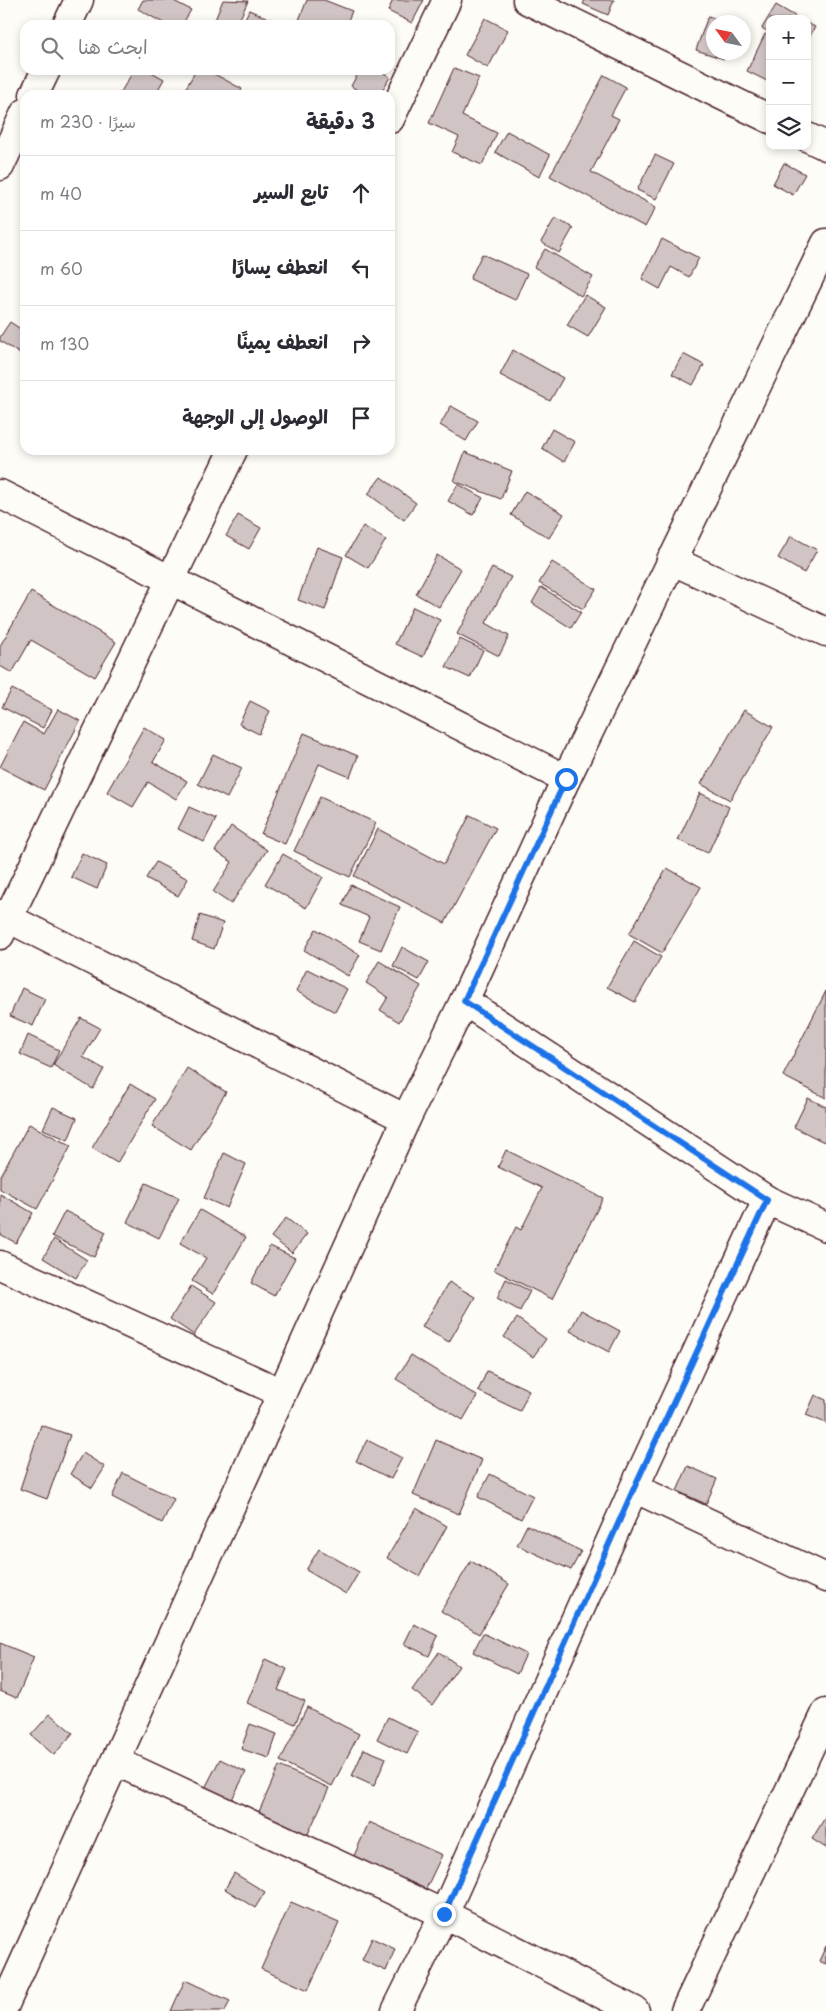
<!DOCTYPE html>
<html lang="ar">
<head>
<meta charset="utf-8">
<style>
	body { margin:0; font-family:"Playpen Sans","Playpen Sans Arabic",sans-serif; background:#f7f7f7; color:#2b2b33; direction:rtl }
	.controls { position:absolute; right:15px; top:15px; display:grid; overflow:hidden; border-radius:10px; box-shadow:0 2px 8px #0003 }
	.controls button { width:45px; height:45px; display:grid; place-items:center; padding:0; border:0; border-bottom:1px solid #e1e1e2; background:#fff; color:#2b2b33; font:25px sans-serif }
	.compass { position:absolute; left:706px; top:15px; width:45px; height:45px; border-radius:50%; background:#fff; box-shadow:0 2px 8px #0003; rotate:303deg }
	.stop { position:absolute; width:15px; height:15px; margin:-11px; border:4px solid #1a73e8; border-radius:50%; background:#fff }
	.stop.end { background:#1a73e8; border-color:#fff; box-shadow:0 1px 5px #0008 }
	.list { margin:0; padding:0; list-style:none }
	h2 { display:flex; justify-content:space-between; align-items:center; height:65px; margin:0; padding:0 20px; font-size:21px }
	h2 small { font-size:16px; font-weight:400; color:#7c7c81 }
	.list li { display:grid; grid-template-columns:32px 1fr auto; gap:15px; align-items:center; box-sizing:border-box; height:75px; padding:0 20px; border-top:1px solid #e1e1e2 }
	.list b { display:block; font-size:19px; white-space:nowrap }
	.list em { font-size:16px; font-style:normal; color:#7c7c81 }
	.icon { flex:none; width:28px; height:28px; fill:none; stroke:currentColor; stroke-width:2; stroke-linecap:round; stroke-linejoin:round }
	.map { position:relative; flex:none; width:826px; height:2011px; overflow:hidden; direction:ltr }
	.search { position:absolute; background:#fff; box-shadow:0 2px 8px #0003; left:20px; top:20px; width:375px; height:55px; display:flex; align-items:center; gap:12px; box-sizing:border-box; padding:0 18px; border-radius:15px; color:#7c7c81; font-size:19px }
	.panel { position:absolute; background:#fff; box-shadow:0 2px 8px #0003; left:20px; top:90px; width:375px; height:365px; border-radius:15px; direction:rtl }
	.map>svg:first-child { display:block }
	.building { fill:#d0c5c4; stroke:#4a1f2b }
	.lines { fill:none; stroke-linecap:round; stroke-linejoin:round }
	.street-casing { stroke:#4a1f2b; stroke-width:31 }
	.primary-casing { stroke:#4a1f2b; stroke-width:31 }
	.street { stroke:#fdfcf7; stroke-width:28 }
	.primary { stroke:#fdfcf7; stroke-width:28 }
	.route { stroke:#1a73e8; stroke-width:6 }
</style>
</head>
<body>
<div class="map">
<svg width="826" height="2011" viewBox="0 0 826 2011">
	<rect width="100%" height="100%" fill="#fdfcf7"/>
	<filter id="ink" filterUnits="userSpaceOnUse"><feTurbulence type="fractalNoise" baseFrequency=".02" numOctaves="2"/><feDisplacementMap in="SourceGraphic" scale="10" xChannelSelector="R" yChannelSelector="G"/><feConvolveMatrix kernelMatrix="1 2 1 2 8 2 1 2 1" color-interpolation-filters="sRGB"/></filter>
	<g filter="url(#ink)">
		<!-- building -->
		<g class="building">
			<polygon points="143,0 172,0 191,10 182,25 167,25 138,9"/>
			<polygon points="223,0 248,1 237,25 226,25 215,20"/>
			<polygon points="307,0 324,0 352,11 346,25 297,25"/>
			<polygon points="393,0 424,0 412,23 388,11"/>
			<polygon points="585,0 614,0 608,15 583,4"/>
			<polygon points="776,5 800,19 770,19 770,33 762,28"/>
			<polygon points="249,10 272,20 269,25 242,25"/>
			<polygon points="708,16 726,22 714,22 714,52 726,52 724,59 696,50"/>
			<polygon points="485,18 508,30 488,68 465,55"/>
			<polygon points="807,23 815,27 807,41"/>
			<polygon points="765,34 770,37 769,82 747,71"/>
			<polygon points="454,68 479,78 462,116 497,133 482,165 452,152 459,137 429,123"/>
			<polygon points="134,70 148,70 164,79 155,95 119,95"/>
			<polygon points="196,70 207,70 242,89 239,95 182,95"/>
			<polygon points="360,70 379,70 390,77 380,95 365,95 351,86"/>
			<polygon points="604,75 626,87 611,115 619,119 591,172 656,207 645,227 550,176"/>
			<polygon points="507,131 550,155 539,177 495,152"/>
			<polygon points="655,155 674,164 656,199 637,190"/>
			<polygon points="784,163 805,174 793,195 773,184"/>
			<polygon points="555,218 573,228 559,253 541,242"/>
			<polygon points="662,239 699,258 689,277 671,267 660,289 642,279"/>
			<polygon points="545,249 593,277 581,296 534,267"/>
			<polygon points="482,254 527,274 515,300 470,279"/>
			<polygon points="585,295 606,307 588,337 567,325"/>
			<polygon points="10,322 25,332 25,357 0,341 0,337"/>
			<polygon points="513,350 563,378 550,401 500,375"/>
			<polygon points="683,354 704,365 693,385 672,374"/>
			<polygon points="451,406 478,421 466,441 440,425"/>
			<polygon points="552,429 575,442 564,462 542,448"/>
			<polygon points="465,452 512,471 501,499 454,481"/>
			<polygon points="381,477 416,503 404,520 368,494"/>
			<polygon points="458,484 483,498 473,515 448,501"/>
			<polygon points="525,491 564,514 549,538 511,515"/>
			<polygon points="238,515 261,528 249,549 226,536"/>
			<polygon points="363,526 386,540 368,568 346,555"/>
			<polygon points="791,536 817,550 804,573 778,558"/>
			<polygon points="317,547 343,557 325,610 298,600"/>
			<polygon points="437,555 461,569 439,607 416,594"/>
			<polygon points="552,562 596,589 583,609 539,583"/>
			<polygon points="492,568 511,577 486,623 509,636 499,656 457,634"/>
			<polygon points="541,587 581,612 571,628 532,603"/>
			<polygon points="31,592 116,642 95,677 31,640 12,673 0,666 0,646"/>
			<polygon points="413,607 440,620 423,657 395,644"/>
			<polygon points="460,639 483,650 470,678 446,667"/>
			<polygon points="12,689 52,710 43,728 2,707"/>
			<polygon points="250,701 270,711 259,734 239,724"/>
			<polygon points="58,709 80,721 44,790 0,767 23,722 44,734"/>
			<polygon points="744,710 773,727 730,800 701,784"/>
			<polygon points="144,727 166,740 153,762 187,781 176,799 148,782 133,807 107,792"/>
			<polygon points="304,733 358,756 350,777 319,764 285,844 261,834"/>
			<polygon points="213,754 242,768 227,798 198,784"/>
			<polygon points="700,793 729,807 708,853 678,840"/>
			<polygon points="320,797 376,823 350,877 294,851"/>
			<polygon points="189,807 216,819 204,842 178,829"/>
			<polygon points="470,815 496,828 445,923 354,876 378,829 444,864"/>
			<polygon points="231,826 267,850 231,904 213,892 232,862 215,851"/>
			<polygon points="82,853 107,865 97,889 71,877"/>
			<polygon points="283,854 323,877 306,908 265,884"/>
			<polygon points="156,862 188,879 178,896 146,878"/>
			<polygon points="667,868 701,887 662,953 629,934"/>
			<polygon points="351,885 400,907 381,950 359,941 369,917 342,905"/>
			<polygon points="200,915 223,923 214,949 192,941"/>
			<polygon points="316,929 360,955 348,976 304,950"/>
			<polygon points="634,941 661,957 635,1002 607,987"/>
			<polygon points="402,947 429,962 419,980 393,966"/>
			<polygon points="379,961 421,986 399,1022 380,1010 388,997 366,983"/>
			<polygon points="307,969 347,989 335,1012 296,991"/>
			<polygon points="22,988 45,999 33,1026 10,1016"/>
			<polygon points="826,991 826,1098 783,1076"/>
			<polygon points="81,1018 100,1028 83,1057 104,1069 93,1089 53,1065"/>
			<polygon points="28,1035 59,1050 51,1068 20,1054"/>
			<polygon points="187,1068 226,1092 191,1150 152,1126"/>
			<polygon points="130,1084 155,1099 117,1163 92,1148"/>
			<polygon points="808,1098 826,1107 826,1137 824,1142 794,1127"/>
			<polygon points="53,1107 77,1118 68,1140 43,1129"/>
			<polygon points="29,1124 71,1146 37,1209 0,1189 0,1177"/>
			<polygon points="506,1150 603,1198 552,1299 494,1270 516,1227 521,1230 542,1188 498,1167"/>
			<polygon points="224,1153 246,1164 227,1208 204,1198"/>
			<polygon points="146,1183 179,1198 159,1238 127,1222"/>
			<polygon points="0,1194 33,1213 16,1243 0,1234"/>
			<polygon points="200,1210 246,1237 213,1294 192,1281 206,1258 180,1243"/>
			<polygon points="65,1211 106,1232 94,1257 52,1236"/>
			<polygon points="286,1218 307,1234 292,1253 271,1237"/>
			<polygon points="54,1239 87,1260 76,1278 43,1258"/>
			<polygon points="270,1246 295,1258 274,1296 251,1283"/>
			<polygon points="506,1279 530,1291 520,1311 497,1298"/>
			<polygon points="449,1282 475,1297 449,1342 422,1327"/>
			<polygon points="191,1286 216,1302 194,1335 170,1319"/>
			<polygon points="581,1310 620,1331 609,1352 570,1331"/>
			<polygon points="517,1318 546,1339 533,1357 504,1337"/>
			<polygon points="411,1355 477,1396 463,1420 396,1379"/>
			<polygon points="487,1371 529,1390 520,1411 478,1391"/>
			<polygon points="815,1395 826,1400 826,1423 806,1415"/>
			<polygon points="41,1425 70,1435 47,1499 20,1489"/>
			<polygon points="367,1440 402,1458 391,1479 356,1461"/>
			<polygon points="436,1440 482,1460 459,1514 413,1495"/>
			<polygon points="83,1453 105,1467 92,1488 70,1474"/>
			<polygon points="688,1466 717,1479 706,1504 677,1491"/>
			<polygon points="123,1473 174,1499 162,1523 112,1497"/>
			<polygon points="490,1474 533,1496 521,1519 478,1497"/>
			<polygon points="416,1508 447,1526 419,1576 387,1558"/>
			<polygon points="527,1525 581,1551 571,1570 517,1545"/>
			<polygon points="319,1549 359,1572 346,1594 306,1570"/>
			<polygon points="471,1561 509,1584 479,1634 441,1611"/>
			<polygon points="414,1624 438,1636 429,1656 404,1644"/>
			<polygon points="483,1633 526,1654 517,1674 473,1652"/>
			<polygon points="0,1643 34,1657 17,1698 0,1691"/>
			<polygon points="439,1652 459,1666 432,1705 412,1690"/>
			<polygon points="265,1659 287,1669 278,1690 305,1701 295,1724 247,1703"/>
			<polygon points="307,1707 359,1734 332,1786 280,1761"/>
			<polygon points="50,1714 73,1733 54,1755 31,1735"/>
			<polygon points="388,1717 418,1732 407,1754 377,1739"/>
			<polygon points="250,1724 277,1734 269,1758 241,1749"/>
			<polygon points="364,1749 386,1758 374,1786 352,1776"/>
			<polygon points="220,1759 246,1772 230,1803 204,1790"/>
			<polygon points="279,1766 329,1788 307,1836 258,1814"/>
			<polygon points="826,1816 826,1848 812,1839"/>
			<polygon points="369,1822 442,1855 425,1891 353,1858"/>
			<polygon points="234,1873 265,1892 255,1908 225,1889"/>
			<polygon points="291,1902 339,1923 308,1990 261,1969"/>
			<polygon points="372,1938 395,1949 386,1971 362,1960"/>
			<polygon points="826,1946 826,1964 819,1961"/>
			<polygon points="185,1980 230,2001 225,2011 171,2011"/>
		</g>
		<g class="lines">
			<defs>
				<g id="street">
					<polyline points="527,0 770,119"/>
					<polyline points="390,119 447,0"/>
					<polyline points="807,137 826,146"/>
					<polyline points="0,494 566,779"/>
					<polyline points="671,560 826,632"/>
					<polyline points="0,914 406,1119"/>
					<polyline points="0,935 233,450"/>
					<polyline points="464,1001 767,1200 826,1227"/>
					<polyline points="0,1265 282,1393"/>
					<polyline points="634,1488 826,1578"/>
					<polyline points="115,1761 444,1914 635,2011"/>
					<polyline points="2,2011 406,1119 464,1001 566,779 826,243"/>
					<polyline points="396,2011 444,1914 634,1488 767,1200"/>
					<polyline points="685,2011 826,1713"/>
				</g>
				<g id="primary">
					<polyline points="67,25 79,0"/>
					<polyline points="34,95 46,70"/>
					<polyline points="0,166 25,113"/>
				</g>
			</defs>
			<!-- street casing -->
			<use href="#street" class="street-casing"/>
			<!-- primary casing -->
			<use href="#primary" class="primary-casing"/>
			<!-- street -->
			<use href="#street" class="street"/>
			<!-- primary -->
			<use href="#primary" class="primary"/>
		</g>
	</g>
	<g class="lines" filter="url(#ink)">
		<!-- route -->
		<polyline class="route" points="444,1914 634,1488 767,1200 464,1001 566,779"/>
	</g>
</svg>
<div class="controls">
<button>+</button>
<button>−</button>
<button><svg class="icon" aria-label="layers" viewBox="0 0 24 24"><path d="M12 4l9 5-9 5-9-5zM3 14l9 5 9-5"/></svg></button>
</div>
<svg class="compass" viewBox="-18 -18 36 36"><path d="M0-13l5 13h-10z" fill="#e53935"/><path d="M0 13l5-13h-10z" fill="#7c7c81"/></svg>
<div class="stop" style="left:566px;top:779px"></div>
<div class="stop end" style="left:444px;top:1914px"></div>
<div class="search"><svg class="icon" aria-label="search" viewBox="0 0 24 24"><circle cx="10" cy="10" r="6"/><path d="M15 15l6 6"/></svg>ابحث هنا</div>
<section class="panel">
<h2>3 دقيقة<small>سيرًا · 230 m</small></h2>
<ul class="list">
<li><svg class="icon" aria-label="ahead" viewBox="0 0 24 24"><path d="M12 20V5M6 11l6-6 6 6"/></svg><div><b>تابع السير</b></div><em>40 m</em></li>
<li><svg class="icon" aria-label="left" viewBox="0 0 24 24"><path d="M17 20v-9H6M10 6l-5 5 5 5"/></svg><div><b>انعطف يسارًا</b></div><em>60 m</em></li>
<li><svg class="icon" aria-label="right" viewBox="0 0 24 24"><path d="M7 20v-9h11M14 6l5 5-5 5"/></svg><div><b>انعطف يمينًا</b></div><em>130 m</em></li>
<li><svg class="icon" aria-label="arrive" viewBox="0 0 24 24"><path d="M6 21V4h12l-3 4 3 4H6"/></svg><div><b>الوصول إلى الوجهة</b></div></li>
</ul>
</section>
</div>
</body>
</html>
